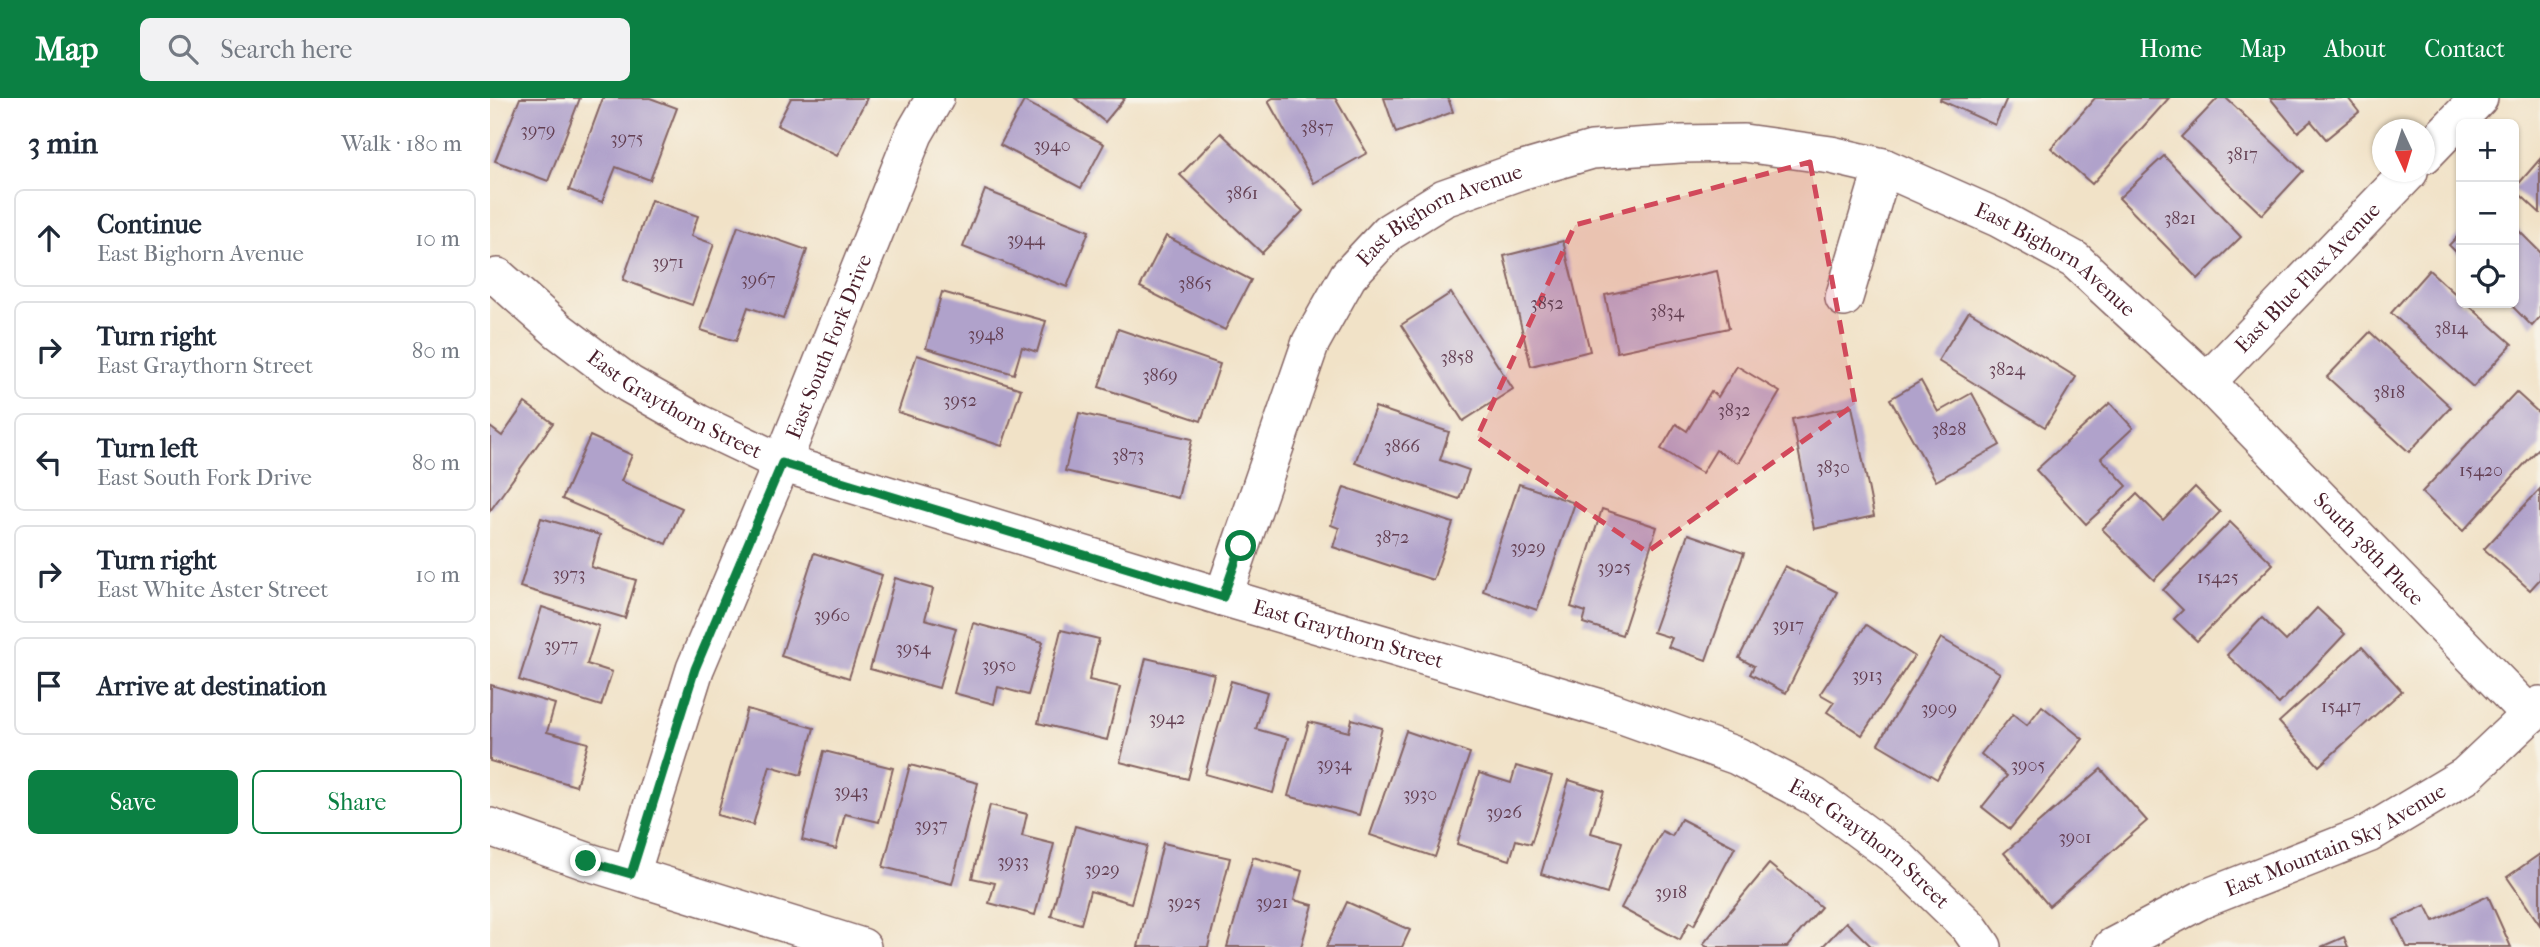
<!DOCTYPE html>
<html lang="en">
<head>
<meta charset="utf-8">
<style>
	body { margin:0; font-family:"IM FELL French Canon",serif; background:#f2f2f3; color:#1f2937 }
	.controls { position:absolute; right:21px; top:21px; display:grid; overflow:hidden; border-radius:10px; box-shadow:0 2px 5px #0004 }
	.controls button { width:63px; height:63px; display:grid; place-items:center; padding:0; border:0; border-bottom:2px solid #e0e1e3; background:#fff; color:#1f2937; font:35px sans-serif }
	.compass { position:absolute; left:1882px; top:21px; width:63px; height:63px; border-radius:50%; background:#fff; box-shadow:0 2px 5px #0004; rotate:176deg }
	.stop { position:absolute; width:21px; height:21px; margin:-16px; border:5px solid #0b8043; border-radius:50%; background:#fff }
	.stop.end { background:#0b8043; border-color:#fff; box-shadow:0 2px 7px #0008 }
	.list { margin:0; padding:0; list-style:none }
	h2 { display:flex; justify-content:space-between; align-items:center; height:91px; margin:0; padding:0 28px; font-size:30px }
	h2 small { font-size:23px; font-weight:400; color:#747a83 }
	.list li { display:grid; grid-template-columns:46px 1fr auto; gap:21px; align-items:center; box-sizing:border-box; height:98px; margin:0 14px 14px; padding:0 14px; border:2px solid #e0e1e3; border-radius:10px }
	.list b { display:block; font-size:26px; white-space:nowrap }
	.list p { margin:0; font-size:23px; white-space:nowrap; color:#747a83 }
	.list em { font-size:23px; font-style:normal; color:#747a83 }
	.actions { display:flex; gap:14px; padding:21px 28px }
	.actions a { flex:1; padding:16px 0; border:2px solid #0b8043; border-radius:10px; text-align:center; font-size:24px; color:#0b8043 }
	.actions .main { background:#0b8043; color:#fff }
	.icon { flex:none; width:38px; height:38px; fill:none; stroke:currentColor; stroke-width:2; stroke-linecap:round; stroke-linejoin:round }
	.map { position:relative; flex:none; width:2050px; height:849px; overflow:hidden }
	header { display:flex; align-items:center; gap:42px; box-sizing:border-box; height:98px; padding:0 35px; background:#0b8043; color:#fff }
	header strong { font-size:33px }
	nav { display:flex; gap:38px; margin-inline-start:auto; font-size:24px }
	.search { width:490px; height:63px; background:#f2f2f3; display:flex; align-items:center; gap:18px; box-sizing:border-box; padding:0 24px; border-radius:10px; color:#747a83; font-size:26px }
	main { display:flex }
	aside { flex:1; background:#fff }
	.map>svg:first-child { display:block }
	.building { fill:#b0a2cb }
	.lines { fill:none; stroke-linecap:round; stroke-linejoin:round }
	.street-casing { stroke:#846362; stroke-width:40 }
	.street { stroke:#fff; stroke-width:37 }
	.route { stroke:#0b8043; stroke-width:9 }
	.marked { fill:#d1495b; fill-opacity:0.2; stroke:#d1495b; stroke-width:5; stroke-dasharray:14 9; stroke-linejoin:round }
	.labels { text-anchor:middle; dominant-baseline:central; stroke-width:5; stroke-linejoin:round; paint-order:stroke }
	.number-label { font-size:18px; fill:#644053 }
	.street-label { font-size:21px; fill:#4a1f2b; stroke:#f7f3e8 }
</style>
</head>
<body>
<header>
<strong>Map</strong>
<div class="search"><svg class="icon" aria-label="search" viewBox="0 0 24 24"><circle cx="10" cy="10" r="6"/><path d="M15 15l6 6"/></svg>Search here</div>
<nav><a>Home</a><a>Map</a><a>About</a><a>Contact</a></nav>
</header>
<main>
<aside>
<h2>3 min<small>Walk · 180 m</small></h2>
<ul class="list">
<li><svg class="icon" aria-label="ahead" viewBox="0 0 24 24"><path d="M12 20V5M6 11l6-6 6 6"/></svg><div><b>Continue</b><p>East Bighorn Avenue</p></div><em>10 m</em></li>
<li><svg class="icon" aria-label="right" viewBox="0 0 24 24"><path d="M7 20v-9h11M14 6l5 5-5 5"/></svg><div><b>Turn right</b><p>East Graythorn Street</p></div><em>80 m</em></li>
<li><svg class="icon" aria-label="left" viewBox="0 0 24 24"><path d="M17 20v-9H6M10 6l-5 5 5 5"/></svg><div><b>Turn left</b><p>East South Fork Drive</p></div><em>80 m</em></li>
<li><svg class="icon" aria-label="right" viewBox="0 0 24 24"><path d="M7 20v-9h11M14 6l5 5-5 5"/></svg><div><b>Turn right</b><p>East White Aster Street</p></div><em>10 m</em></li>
<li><svg class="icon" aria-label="arrive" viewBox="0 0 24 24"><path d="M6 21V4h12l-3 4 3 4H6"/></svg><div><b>Arrive at destination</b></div></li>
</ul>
<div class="actions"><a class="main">Save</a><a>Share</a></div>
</aside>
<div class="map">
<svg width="2050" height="849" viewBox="0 0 2050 849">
	<rect width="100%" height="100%" fill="#f7f3e8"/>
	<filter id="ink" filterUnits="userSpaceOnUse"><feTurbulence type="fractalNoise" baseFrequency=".0143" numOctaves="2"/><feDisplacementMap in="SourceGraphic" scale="14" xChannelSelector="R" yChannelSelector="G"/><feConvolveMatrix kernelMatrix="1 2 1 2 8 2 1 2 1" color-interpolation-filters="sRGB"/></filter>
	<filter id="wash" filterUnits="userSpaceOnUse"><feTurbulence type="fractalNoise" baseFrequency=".00686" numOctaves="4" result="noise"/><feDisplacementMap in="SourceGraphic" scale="28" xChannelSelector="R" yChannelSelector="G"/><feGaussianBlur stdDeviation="1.57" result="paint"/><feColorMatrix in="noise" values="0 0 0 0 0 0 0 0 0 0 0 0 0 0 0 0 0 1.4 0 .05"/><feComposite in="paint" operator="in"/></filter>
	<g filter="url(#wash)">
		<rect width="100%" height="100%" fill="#f1e2c7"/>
		<g id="blocks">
			<!-- building -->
			<g class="building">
				<polygon points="30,0 90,0 58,83 5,63"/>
				<polygon points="113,0 160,0 187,10 160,82 126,69 112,104 79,92"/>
				<polygon points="301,0 377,0 347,58 287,27"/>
				<polygon points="585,0 635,0 615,24"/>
				<polygon points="783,0 845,0 877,55 824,85 778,3"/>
				<polygon points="894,0 958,0 963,14 906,35"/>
				<polygon points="1451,0 1517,0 1505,27 1450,2"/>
				<polygon points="1605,0 1679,0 1602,86 1561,50"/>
				<polygon points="1728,0 1736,0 1813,73 1772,117 1691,39"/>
				<polygon points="1780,0 1858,0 1869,14 1836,41 1821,23 1808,34"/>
				<polygon points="534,3 614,46 591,90 510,47"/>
				<polygon points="731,35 813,113 772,155 690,77"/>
				<polygon points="1674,58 1751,139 1708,181 1629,100"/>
				<polygon points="2050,61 2050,115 2024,91"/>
				<polygon points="495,92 599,133 577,189 473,149"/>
				<polygon points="161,102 208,118 201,138 224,146 202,207 133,182"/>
				<polygon points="248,128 317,152 293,221 258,209 246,243 211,232"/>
				<polygon points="2024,128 2050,154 2050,219 2042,228 2019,205 2024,205"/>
				<polygon points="1971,135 1971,159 1959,147"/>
				<polygon points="676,138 761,182 735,232 650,189"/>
				<polygon points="1073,143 1100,253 1041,268 1014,158"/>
				<polygon points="1939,172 1971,201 1971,205 1976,205 2022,246 1983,289 1901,215"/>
				<polygon points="1227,173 1239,230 1127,254 1115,197"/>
				<polygon points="452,194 556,223 547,254 532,249 524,276 436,250"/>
				<polygon points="961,195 1023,291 973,323 911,227"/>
				<polygon points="1479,213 1586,279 1555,329 1448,263"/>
				<polygon points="628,231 730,266 711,323 609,289"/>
				<polygon points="1880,234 1961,309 1919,354 1837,279"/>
				<polygon points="427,257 531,291 512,348 408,314"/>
				<polygon points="1247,268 1290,294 1248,365 1226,352 1212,375 1171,351 1186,326 1197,333 1221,293 1228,299"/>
				<polygon points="1431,283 1448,314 1482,295 1510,347 1446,383 1400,301"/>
				<polygon points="2026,294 2050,316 2050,349 1973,433 1932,394"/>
				<polygon points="35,305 63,325 0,413 0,329 12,338"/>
				<polygon points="1620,305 1643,330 1611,360 1637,388 1596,426 1546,372"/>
				<polygon points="1362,308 1384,418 1324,431 1302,321"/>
				<polygon points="885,309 959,334 950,362 979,372 969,401 865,365"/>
				<polygon points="589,315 702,341 688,400 575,373"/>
				<polygon points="100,338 142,357 131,383 192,410 176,446 72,401"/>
				<polygon points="1029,386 1085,405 1047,512 993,493"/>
				<polygon points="854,389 963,425 943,482 843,449 849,430 841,427"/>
				<polygon points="1705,389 1730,414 1664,482 1612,431 1647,396 1673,422"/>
				<polygon points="2050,391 2050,481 2040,492 1994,451"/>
				<polygon points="1112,411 1167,429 1132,537 1093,525 1096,514 1081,509"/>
				<polygon points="51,420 110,437 101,469 146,482 135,520 30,489"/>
				<polygon points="1740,424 1783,466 1707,543 1684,521 1693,512 1673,492"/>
				<polygon points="1198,436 1254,455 1216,562 1178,549 1182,540 1163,534"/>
				<polygon points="324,455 392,477 359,580 291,558"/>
				<polygon points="1295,468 1347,494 1296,595 1260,576 1264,568 1249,560"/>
				<polygon points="405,480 443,491 435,521 466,530 449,590 380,571"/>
				<polygon points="52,509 109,528 97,566 122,574 111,608 29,582"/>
				<polygon points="1827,510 1855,536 1789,606 1737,557 1772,520 1796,543"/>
				<polygon points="483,525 553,544 538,597 508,589 504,606 464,595"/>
				<polygon points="1376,527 1424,558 1372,637 1337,614 1344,604 1330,596"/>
				<polygon points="571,532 609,541 599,582 630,589 617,642 548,625"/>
				<polygon points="1451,540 1510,575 1447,681 1388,646"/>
				<polygon points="1872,549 1912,593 1829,668 1789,624"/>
				<polygon points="656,560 724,576 698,681 630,664"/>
				<polygon points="741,583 777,594 766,631 798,640 783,695 715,676"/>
				<polygon points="1,587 65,606 57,634 98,645 86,688 0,663"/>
				<polygon points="1552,608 1593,641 1520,731 1492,709 1517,678 1491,656 1523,616 1537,627"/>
				<polygon points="257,611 324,630 311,677 280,668 263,727 227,717"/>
				<polygon points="862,621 892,630 869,717 798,698 819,624 859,634"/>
				<polygon points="916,633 980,655 945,759 880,737"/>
				<polygon points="334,653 403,670 389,724 355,716 346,751 312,742"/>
				<polygon points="420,667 488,685 462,786 393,769"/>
				<polygon points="1026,668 1062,678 1041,746 1026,742 1020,762 967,746 989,675 1021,685"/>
				<polygon points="1611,671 1657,723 1559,808 1514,755"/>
				<polygon points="1079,682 1114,693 1101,735 1132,744 1117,796 1051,776"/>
				<polygon points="500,707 537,716 532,738 564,746 545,817 499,805 505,785 482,780"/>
				<polygon points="1191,721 1245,749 1204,827 1199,824 1190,842 1131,810 1172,733 1182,738"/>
				<polygon points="585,728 657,748 641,805 600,793 591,826 561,818"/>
				<polygon points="673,745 740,760 718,849 648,849"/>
				<polygon points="2050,756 2050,827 2017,779"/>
				<polygon points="763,759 812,773 804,802 823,807 811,849 737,849"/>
				<polygon points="1279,766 1331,809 1297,849 1217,849 1213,846"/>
				<polygon points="1998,798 2021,849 1917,849 1904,822 1936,807 1944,823"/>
				<polygon points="857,804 920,832 912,849 836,849"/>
				<polygon points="1356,824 1382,849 1332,849"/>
				<polygon points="1854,839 1858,849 1831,849"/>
			</g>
		</g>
	</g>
	<g filter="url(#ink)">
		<use href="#blocks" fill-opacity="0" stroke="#846362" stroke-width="2"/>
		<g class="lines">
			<defs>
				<g id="street">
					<polyline points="1934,57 1989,0"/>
					<path id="s1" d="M 8,179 L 69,233 L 139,286 L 208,325 L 292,365 L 733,499 L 1121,613 L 1247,658 L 1325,699 L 1408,760 L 1479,829 L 1493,849"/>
					<polyline points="1354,200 1393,69"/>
					<path id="s2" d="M 1717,284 L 1919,74"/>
					<path id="s3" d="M 733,499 L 821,244 L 858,178 L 899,134 L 954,100 L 1030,73 L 1102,52 L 1190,46 L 1254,45 L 1341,57 L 1393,69 L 1508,120 L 1585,162 L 1717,284 L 2040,617"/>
					<polyline points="0,729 96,763 372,849"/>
					<path id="s4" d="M 141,776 L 205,571 L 292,365 L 424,36 L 445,0"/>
					<path id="s5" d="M 1622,849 L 1711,802 L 1878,736 L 1975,678 L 2050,607"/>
				</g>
			</defs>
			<!-- street casing -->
			<use href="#street" class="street-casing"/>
			<!-- street -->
			<use href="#street" class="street"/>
		</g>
	</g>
	<g class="lines" filter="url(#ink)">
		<!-- route -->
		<polyline class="route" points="96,763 141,776 205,571 292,365 733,499 751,448"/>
	</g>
	<!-- marked area -->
	<path class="marked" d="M 1320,64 L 1365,306 L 1157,454 L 987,339 L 1085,127 Z"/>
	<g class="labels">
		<!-- number labels -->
		<g class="number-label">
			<text x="827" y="29">3857</text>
			<text x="48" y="32">3979</text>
			<text x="137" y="40">3975</text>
			<text x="562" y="47">3940</text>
			<text x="1752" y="56">3817</text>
			<text x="752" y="95">3861</text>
			<text x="1690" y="120">3821</text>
			<text x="536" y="141">3944</text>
			<text x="178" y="164">3971</text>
			<text x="268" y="181">3967</text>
			<text x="705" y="185">3865</text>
			<text x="1057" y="205">3852</text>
			<text x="1177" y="213">3834</text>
			<text x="1961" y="230">3814</text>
			<text x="496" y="236">3948</text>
			<text x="967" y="259">3858</text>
			<text x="1517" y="271">3824</text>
			<text x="670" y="277">3869</text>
			<text x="1899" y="294">3818</text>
			<text x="470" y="302">3952</text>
			<text x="1244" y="312">3832</text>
			<text x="1459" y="331">3828</text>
			<text x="912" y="348">3866</text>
			<text x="638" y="357">3873</text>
			<text x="1343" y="369">3830</text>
			<text x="1991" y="372">15420</text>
			<text x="902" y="439">3872</text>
			<text x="1038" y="449">3929</text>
			<text x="1124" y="469">3925</text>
			<text x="79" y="476">3973</text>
			<text x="1728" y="479">15425</text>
			<text x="342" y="517">3960</text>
			<text x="1298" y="527">3917</text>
			<text x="71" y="547">3977</text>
			<text x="423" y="550">3954</text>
			<text x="509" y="567">3950</text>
			<text x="1377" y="577">3913</text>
			<text x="1851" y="608">15417</text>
			<text x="1449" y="610">3909</text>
			<text x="677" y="620">3942</text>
			<text x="844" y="666">3934</text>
			<text x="1538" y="667">3905</text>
			<text x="361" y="693">3943</text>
			<text x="930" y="696">3930</text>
			<text x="1014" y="714">3926</text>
			<text x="441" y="727">3937</text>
			<text x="1585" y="739">3901</text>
			<text x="523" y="763">3933</text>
			<text x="612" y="771">3929</text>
			<text x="1181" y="794">3918</text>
			<text x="694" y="804">3925</text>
			<text x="782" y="804">3921</text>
		</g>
		<!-- street labels -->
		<g class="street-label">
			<text stroke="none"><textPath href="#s3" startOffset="458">East Bighorn Avenue</textPath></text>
			<text stroke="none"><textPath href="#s3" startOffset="1116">East Bighorn Avenue</textPath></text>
			<text stroke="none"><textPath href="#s2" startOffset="145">East Blue Flax Avenue</textPath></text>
			<text stroke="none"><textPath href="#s4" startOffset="564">East South Fork Drive</textPath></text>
			<text stroke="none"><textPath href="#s1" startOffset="219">East Graythorn Street</textPath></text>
			<text stroke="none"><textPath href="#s3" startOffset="1545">South 38th Place</textPath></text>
			<text stroke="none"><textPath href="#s1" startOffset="933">East Graythorn Street</textPath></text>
			<text stroke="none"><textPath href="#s5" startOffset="248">East Mountain Sky Avenue</textPath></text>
			<text stroke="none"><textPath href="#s1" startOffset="1500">East Graythorn Street</textPath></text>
		</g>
	</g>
</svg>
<div class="controls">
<button>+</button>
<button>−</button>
<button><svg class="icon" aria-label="locate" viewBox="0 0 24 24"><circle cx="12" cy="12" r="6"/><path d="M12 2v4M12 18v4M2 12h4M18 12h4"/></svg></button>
</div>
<svg class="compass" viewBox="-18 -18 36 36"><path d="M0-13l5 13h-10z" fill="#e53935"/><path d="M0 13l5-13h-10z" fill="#747a83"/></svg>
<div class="stop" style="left:751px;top:448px"></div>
<div class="stop end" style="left:96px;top:763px"></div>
</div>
</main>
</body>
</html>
